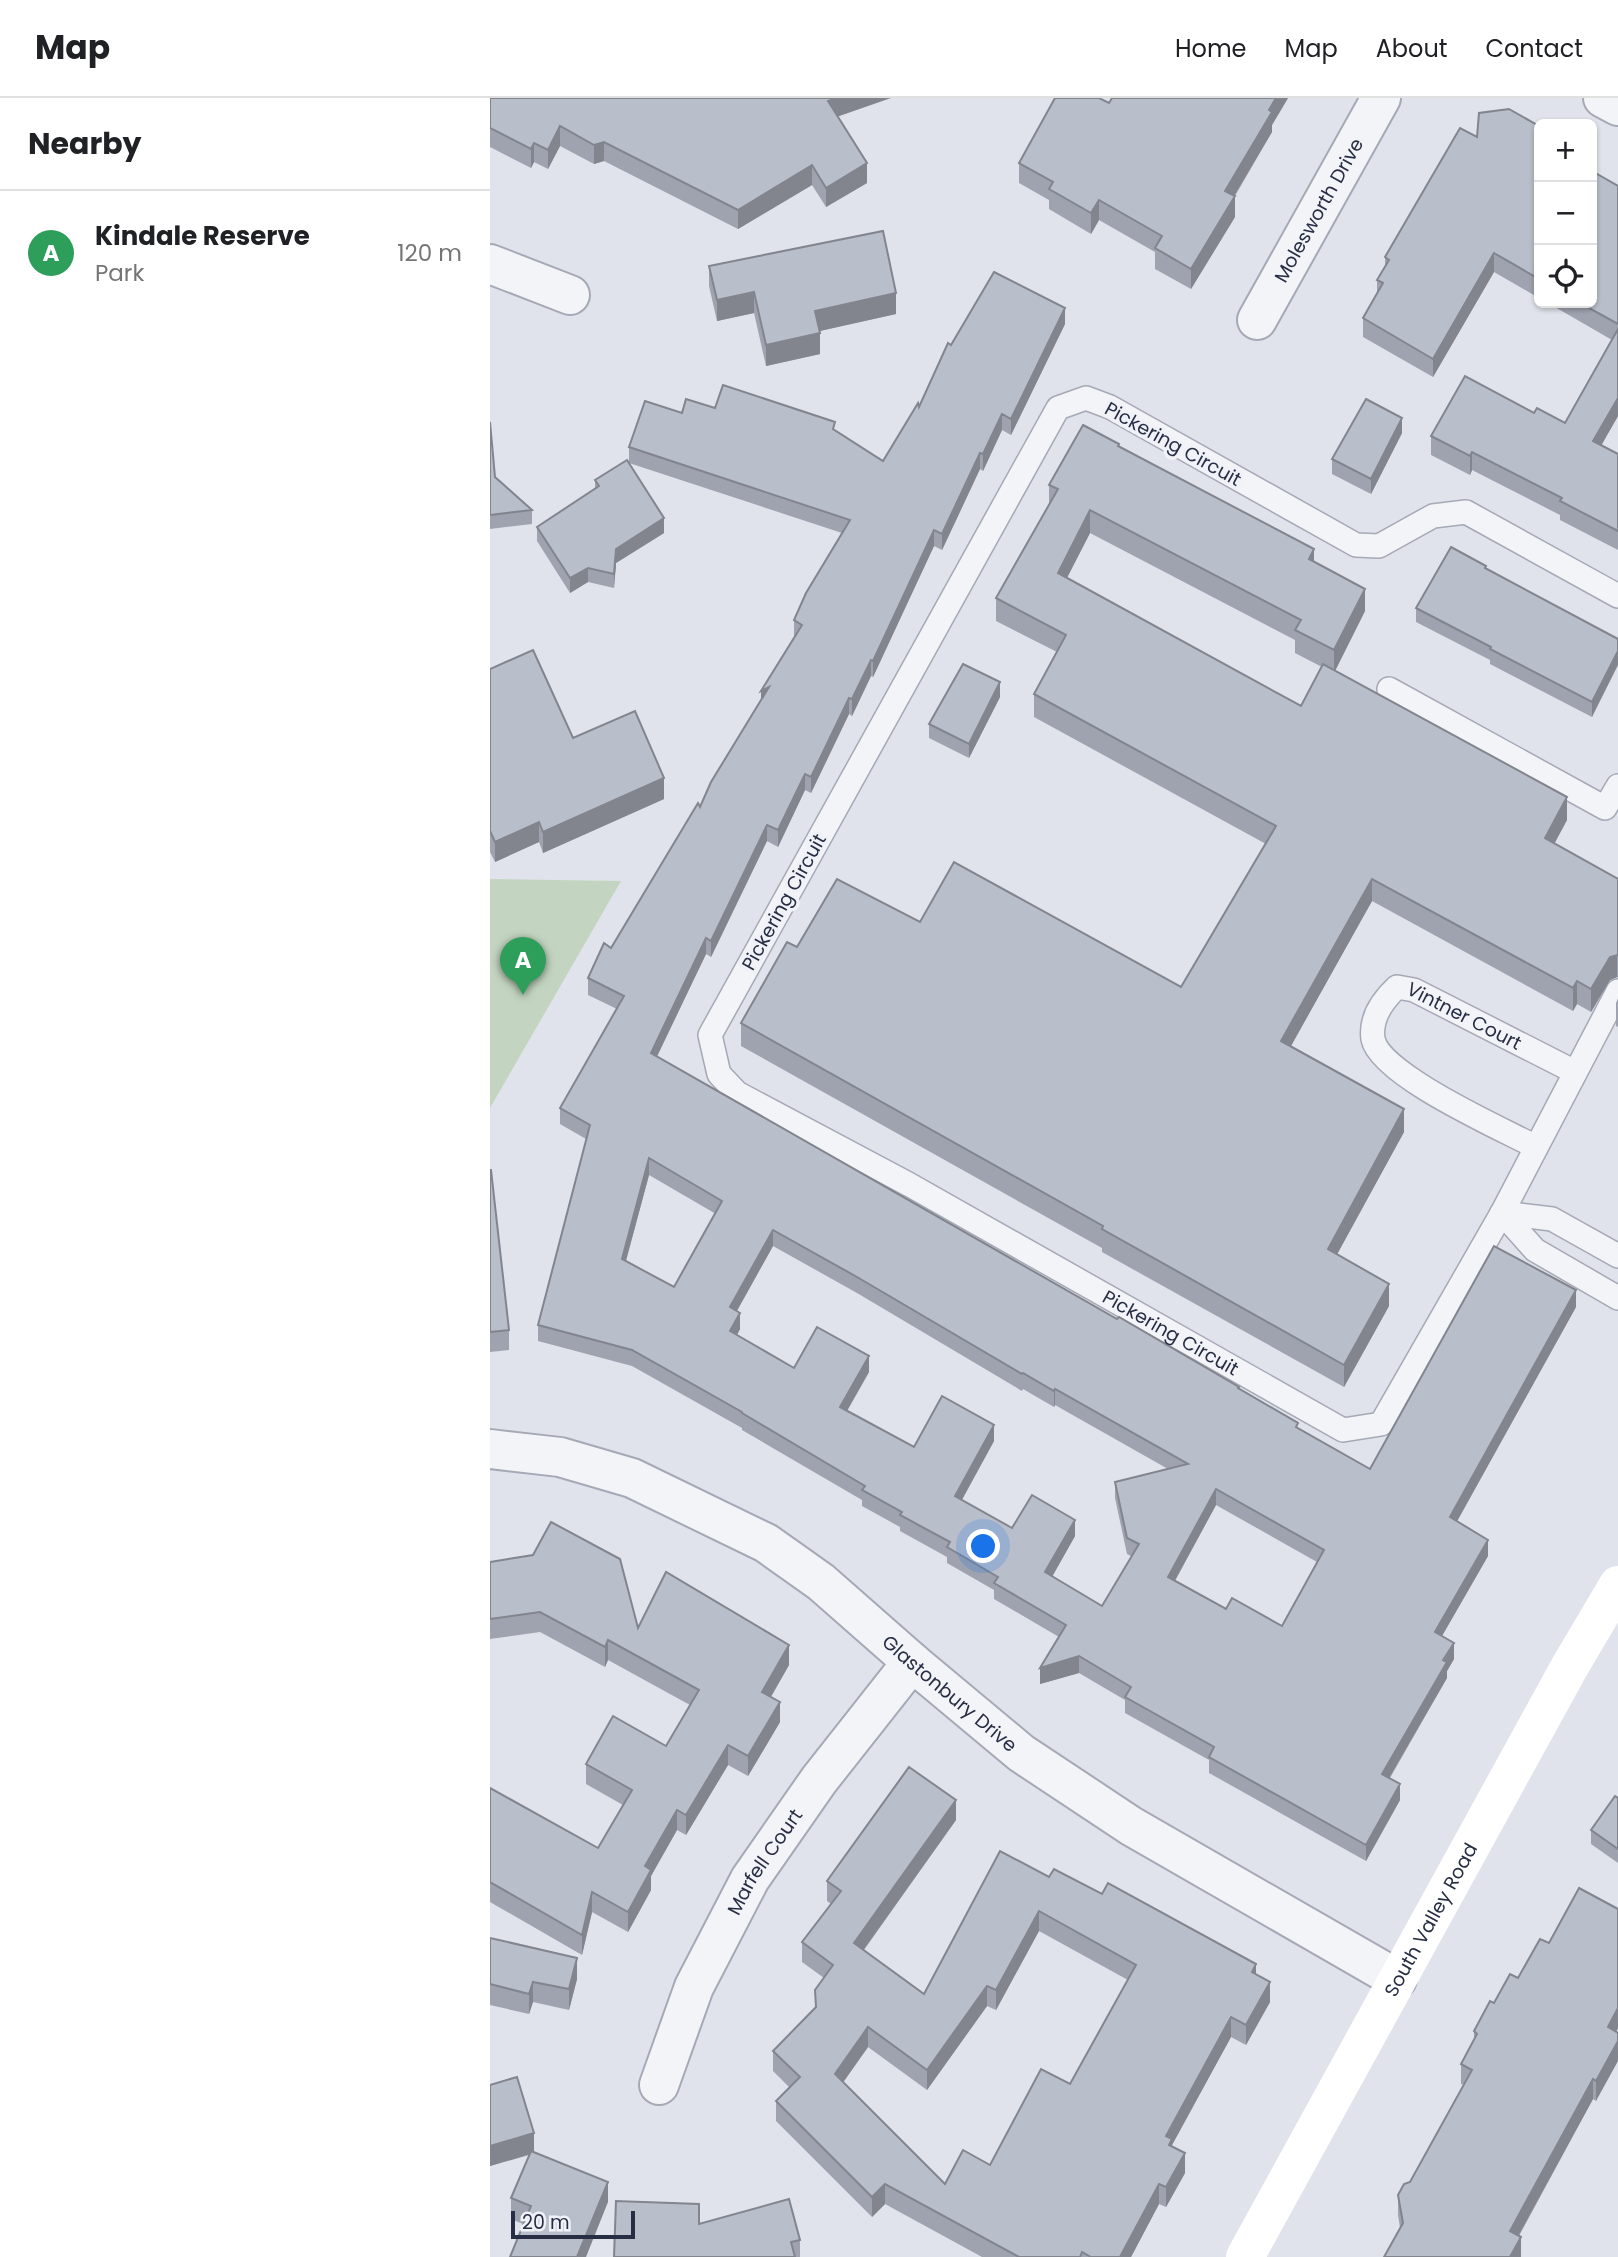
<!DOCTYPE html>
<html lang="en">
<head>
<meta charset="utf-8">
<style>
	body { margin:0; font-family:Poppins,sans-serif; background:#f2f2f2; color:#202124 }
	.controls { position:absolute; right:21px; top:21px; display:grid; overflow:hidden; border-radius:10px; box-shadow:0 2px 5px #0004 }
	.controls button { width:63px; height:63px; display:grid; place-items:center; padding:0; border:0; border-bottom:2px solid #e0e0e0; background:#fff; color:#202124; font:35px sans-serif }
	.scale { position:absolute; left:21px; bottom:18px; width:124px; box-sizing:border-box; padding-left:7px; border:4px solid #272e44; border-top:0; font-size:19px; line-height:24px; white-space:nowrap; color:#272e44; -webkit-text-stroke:5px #f0f2f8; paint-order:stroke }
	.you { position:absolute; left:494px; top:1449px; width:24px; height:24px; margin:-18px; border:5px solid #fff; border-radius:50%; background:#1a73e8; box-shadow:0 0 0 10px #1a73e833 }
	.badge { display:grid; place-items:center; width:46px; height:46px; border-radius:50%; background:#ea580c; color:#fff; font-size:23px; font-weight:700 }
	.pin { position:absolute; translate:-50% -58px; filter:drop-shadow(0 2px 4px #0008) }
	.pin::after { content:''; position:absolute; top:37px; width:24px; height:21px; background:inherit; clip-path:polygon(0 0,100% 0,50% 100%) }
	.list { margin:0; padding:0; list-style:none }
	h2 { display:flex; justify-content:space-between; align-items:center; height:91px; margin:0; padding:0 28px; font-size:30px }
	h2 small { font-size:23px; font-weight:400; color:#757577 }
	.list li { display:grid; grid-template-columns:46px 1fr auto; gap:21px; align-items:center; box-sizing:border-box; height:126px; padding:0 28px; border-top:2px solid #e0e0e0 }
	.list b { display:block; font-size:26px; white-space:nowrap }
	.list p { margin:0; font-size:23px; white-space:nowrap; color:#757577 }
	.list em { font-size:23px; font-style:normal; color:#757577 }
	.icon { flex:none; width:38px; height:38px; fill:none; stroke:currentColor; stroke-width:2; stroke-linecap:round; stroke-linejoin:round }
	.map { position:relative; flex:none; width:1128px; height:2159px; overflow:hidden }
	header { display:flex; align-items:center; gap:42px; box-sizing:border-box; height:98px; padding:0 35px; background:#fff; border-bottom:2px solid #e0e0e0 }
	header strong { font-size:33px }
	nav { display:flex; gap:38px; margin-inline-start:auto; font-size:24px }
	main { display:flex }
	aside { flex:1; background:#fff }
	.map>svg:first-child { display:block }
	.green { fill:#c3d5c0 }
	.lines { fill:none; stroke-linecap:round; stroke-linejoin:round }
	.service-casing { stroke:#a5a9b6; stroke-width:26 }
	.minor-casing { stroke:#a5a9b6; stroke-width:42 }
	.tertiary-casing { stroke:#a5a9b6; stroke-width:42 }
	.service { stroke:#f3f4f8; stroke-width:23 }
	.minor { stroke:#f3f4f8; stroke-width:38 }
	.tertiary { stroke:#f3f4f8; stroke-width:38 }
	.secondary { stroke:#fff; stroke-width:38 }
	.wall { fill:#9fa3af; fill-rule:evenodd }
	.shaded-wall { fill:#82858e }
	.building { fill:#b9becb; stroke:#82858e; stroke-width:2; fill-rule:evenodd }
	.labels { text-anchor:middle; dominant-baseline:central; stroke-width:7; stroke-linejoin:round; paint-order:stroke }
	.street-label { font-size:19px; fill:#272e44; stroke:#f0f2f8 }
</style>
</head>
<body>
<header>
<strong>Map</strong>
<nav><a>Home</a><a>Map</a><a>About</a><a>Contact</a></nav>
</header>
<main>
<aside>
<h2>Nearby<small></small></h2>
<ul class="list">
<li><span class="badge" style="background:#2e9e5b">A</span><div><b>Kindale Reserve</b><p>Park</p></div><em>120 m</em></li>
</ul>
</aside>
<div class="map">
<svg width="1128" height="2159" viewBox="0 0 1128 2159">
	<rect width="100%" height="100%" fill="#e0e3eb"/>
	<!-- green -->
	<polygon class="green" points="0,781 131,783 0,1010"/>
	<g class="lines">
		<defs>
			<g id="service">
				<path id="s1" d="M 1128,498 L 976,414 L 943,418 L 889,448 L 866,447 L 620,309 L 596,300 L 568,310 L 220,937 L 229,976 L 247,995 L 420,1087 L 853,1332 L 891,1326 L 1012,1115 L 1128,893"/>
				<polyline points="899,591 1115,710 1128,688"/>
				<path id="s2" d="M 1046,1049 C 1012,1031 890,977 883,941 C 880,920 893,902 907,889 L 924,892 L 1085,974"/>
				<polyline points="1012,1115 1045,1152 1128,1200"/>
				<polyline points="1012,1115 1062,1121 1128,1158"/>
			</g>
			<g id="minor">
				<polyline points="1113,0 1128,8"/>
				<polyline points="0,166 80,197"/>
				<path id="s3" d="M 767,222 L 891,0"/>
				<path id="s4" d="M 169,1987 L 204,1889 L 260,1781 L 329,1682 L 422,1564"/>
			</g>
			<g id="tertiary">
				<path id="s5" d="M 0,1351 L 70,1359 L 142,1380 L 276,1445 L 331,1484 L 422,1564 L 531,1655 L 641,1728 L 907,1881"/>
			</g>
		</defs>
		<!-- service casing -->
		<use href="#service" class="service-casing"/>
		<!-- minor casing -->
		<use href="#minor" class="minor-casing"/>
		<!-- tertiary casing -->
		<use href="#tertiary" class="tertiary-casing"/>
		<!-- service -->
		<use href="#service" class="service"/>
		<!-- minor -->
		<use href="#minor" class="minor"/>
		<!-- tertiary -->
		<use href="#tertiary" class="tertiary"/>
		<!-- secondary -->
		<path class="secondary" id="s6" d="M 755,2159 L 1080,1568 L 1128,1487"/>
	</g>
	<!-- wall -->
	<g class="wall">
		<polygon points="0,0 348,19 377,85 336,109 322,87 248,131 114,63 104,66 70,48 58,71 44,64 41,70 0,49"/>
		<polygon points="622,0 798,0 782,27 782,34 745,98 745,119 701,191 665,171 665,154 609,122 601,136 559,111 559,102 529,85 529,65 619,5"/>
		<polygon points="1049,28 1049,200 1004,174 943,279 873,239 873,220 887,196 887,182 895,168 895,159 987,39"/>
		<polygon points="1128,88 1128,318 1111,347 1128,356 1128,452 1070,422 1070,417 982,372 980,377 941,357 941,338 1044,315 1075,325 1122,242 1058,205 1102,205"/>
		<polygon points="219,168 406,216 330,233 330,256 276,268 264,215 227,223 219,188"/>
		<path d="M 575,226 L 521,337 L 512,332 L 493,373 L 490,371 L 452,452 L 444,448 L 383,579 L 381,578 L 362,618 L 359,616 L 321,695 L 315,692 L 288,749 L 277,743 L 221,859 L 216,856 L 167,958 L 749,1291 L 808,1330 L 880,1371 L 1086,1209 L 967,1423 L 998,1458 L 952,1538 L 964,1561 L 957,1573 L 957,1580 L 900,1680 L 910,1702 L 876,1763 L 719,1675 L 719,1662 L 635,1615 L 635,1602 L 589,1575 L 550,1586 L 569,1539 L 504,1501 L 504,1492 L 457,1465 L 457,1459 L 410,1433 L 410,1429 L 372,1408 L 372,1402 L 252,1332 L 252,1330 L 142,1268 L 48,1243 L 48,1227 L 96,1041 L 70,1026 L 70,1010 L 127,911 L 98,897 L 98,880 L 121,850 L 210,709 L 271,602 L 304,539 L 304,522 L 352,435 L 139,365 L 139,349 L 192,315 L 225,310 L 345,332 L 393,363 L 429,309 L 461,247 ZM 159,1077 L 226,1116 L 184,1189 L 136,1163 ZM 283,1148 L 367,1195 L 532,1293 L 533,1291 L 564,1309 L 565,1307 L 678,1371 L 625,1384 L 625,1400 L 637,1456 L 641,1458 L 612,1508 L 562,1479 L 585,1438 L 522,1430 L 472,1402 L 504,1343 L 424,1349 L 357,1313 L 379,1274 L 304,1270 L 247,1237 L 250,1231 L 247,1213 ZM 726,1407 L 827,1464 L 792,1528 L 736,1511 L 685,1483 Z"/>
		<polygon points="0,324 5,379 42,412 42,426 0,431"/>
		<polygon points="912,335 881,396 842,376 842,361"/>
		<path d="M 629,349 L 824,464 L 875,513 L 845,573 L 1077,722 L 1064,746 L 1128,781 L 1128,879 L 1120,882 L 1101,914 L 1087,906 L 1083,913 L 882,803 L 800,949 L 914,1034 L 847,1156 L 899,1208 L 854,1289 L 612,1154 L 612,1150 L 251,948 L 251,925 L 307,849 L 430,824 L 691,889 L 776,746 L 544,619 L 544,596 L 567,554 L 506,523 L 506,500 L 559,407 L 559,387 ZM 600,435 L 805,542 L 805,555 L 832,569 L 811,608 L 577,480 Z"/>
		<polygon points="105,382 174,435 126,465 124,490 98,484 80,495 47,443 47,429 105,391"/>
		<polygon points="996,471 1128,541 1102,619 1000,566 1000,562 926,524 926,510"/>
		<polygon points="0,571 83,640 174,701 53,755 49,744 5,764 0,754"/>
		<polygon points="510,599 479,660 439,640 439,626"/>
		<polygon points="1128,900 1128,929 1126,928 1126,905"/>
		<polygon points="0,1072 19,1232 19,1252 0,1254"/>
		<polygon points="0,1464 148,1530 299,1567 281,1599 290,1624 258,1678 238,1667 196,1737 187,1732 161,1778 161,1792 138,1834 102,1814 92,1857 0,1804 0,1690 108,1750 133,1707 96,1686 96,1666 176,1648 200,1607 118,1562 115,1569 50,1534 0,1541"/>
		<polygon points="1128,1700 1128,1765 1101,1746 1101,1732"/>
		<path d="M 466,1722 L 374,1852 L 434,1896 L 559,1779 L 766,1877 L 780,1904 L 756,1947 L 741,1939 L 682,2047 L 695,2075 L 676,2109 L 669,2106 L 641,2159 L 492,2159 L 395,2106 L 382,2119 L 286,2023 L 286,2003 L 300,1990 L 283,1973 L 283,1953 L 325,1910 L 325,1892 L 334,1880 L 312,1864 L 312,1844 L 341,1806 L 337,1803 L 337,1783 ZM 549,1833 L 638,1882 L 580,1986 L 500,2067 L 455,2086 L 353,1984 L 378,1949 L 437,1992 L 497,1908 L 506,1912 Z"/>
		<polygon points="1128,1811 1128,1930 1126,1934 1106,2003 1103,2001 1029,2138 1031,2159 910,2130 908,2117 908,2097 920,2084 974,1987 971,1986 971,1966 984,1942 984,1933 1004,1905 1028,1880 1059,1845"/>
		<polygon points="0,1840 87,1881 79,1912 43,1904 39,1916 0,1907"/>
		<polygon points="0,1987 44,2054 118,2104 33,2126 21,2121 21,2100 39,2057 0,2068"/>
		<polygon points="209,2126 310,2142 310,2159 124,2159"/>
	</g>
	<!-- shaded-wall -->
	<g class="shaded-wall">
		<polygon points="346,0 401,0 338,22 338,3"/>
		<polygon points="786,0 798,0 782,27 782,34 735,113 735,93"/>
		<polygon points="70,28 70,48 58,71 58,52"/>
		<polygon points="114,44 114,63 104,66 104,47"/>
		<polygon points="44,45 44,64 41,70 41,51"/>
		<polygon points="377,65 377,85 336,109 336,90"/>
		<polygon points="322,67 322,87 248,131 248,112"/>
		<polygon points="745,98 745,119 701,191 701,171"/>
		<polygon points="609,102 609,122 601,136 601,115"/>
		<polygon points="1004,155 1004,174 943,279 943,261"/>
		<polygon points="264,194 264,215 227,223 227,202"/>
		<polygon points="406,195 406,216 325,234 325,213"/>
		<polygon points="575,210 575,226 521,337 521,321"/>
		<polygon points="330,235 330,256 276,268 276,247"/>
		<polygon points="1128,300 1128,318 1103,362 1103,343"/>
		<polygon points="512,316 512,332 493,373 493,356"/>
		<polygon points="912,320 912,335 881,396 881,381"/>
		<polygon points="982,354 982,372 980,377 980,358"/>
		<polygon points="490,355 490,371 452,452 452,436"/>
		<polygon points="600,412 600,435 568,497 568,475"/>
		<polygon points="174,420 174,435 126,465 124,490 124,476 126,451"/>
		<polygon points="444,432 444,448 383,579 383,563"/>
		<polygon points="824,451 824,474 819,461"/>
		<polygon points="98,470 98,484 80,495 80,480"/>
		<polygon points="875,491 875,513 844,575 844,552"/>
		<polygon points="1128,553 1128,567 1102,619 1102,604"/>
		<polygon points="381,562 381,578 362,618 362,601"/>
		<polygon points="510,584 510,599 479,660 479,646"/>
		<polygon points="279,589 271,609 271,593"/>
		<polygon points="359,600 359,616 321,695 321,679"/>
		<polygon points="315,676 315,692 288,749 288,732"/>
		<polygon points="174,680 174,701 53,755 53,734"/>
		<polygon points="1077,699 1077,722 1055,763 1055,740"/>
		<polygon points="49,724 49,744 5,764 5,744"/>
		<polygon points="277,727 277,743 221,859 221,843"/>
		<polygon points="882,781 882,803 791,966 791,943"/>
		<polygon points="216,840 216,856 161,971 161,955"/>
		<polygon points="1127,857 1127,879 1120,882 1101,914 1101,891 1120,859"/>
		<polygon points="1087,883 1087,906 1083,913 1083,890"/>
		<polygon points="914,1011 914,1034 838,1173 838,1151"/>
		<polygon points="159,1060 159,1077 132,1177 132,1161"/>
		<polygon points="283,1132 283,1148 240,1225 240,1209"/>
		<polygon points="899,1186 899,1208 854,1289 854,1267"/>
		<polygon points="1086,1192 1086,1209 960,1436 960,1419"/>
		<polygon points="250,1215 250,1231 240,1250 240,1233"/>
		<polygon points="379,1258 379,1274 350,1325 350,1309"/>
		<polygon points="565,1291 565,1307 564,1309 564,1293"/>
		<polygon points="504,1327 504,1343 465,1414 465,1398"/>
		<polygon points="726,1391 726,1407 678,1495 678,1479"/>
		<polygon points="585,1422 585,1438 555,1491 555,1474"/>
		<polygon points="998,1442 998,1458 945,1550 945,1534"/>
		<polygon points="118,1542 118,1562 115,1569 115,1549"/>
		<polygon points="964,1545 964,1561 957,1573 957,1580 892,1692 892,1676"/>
		<polygon points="299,1547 299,1567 272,1614 272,1594"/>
		<polygon points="589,1558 589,1575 550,1586 550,1570"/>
		<polygon points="290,1604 290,1624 258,1678 258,1658"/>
		<polygon points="238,1647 238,1667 196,1737 196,1717"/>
		<polygon points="910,1686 910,1702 876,1763 876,1747"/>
		<polygon points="466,1702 466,1722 364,1865 364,1845"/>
		<polygon points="187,1712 187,1732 161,1778 161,1792 138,1834 138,1814 155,1768"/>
		<polygon points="102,1794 102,1814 92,1857 92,1837"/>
		<polygon points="549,1813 549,1833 506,1912 506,1892"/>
		<polygon points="87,1860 87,1881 79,1912 79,1891"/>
		<polygon points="766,1866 766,1886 762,1874"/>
		<polygon points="43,1884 43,1904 39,1916 39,1896"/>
		<polygon points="780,1884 780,1904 756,1947 756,1927"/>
		<polygon points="497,1888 497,1908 437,1992 437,1972"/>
		<polygon points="1128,1910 1128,1930 1118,1949 1118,1929"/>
		<polygon points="741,1919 741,1939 682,2047 682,2062 676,2038"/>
		<polygon points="378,1929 378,1949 345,1996 345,1976"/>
		<polygon points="1128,1943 1128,1963 1106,2003 1106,1983"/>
		<polygon points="1103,1981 1103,2001 1020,2153 1020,2133"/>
		<polygon points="44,2035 44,2055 0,2068 0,2048"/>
		<polygon points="695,2055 695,2075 676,2109 676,2089"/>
		<polygon points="118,2084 118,2104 96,2159 87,2159"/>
		<polygon points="395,2086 395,2106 382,2119 382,2099"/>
		<polygon points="669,2086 669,2106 641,2159 630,2159"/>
		<polygon points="1031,2139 1031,2159 1020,2159"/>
	</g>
	<!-- building -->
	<g class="building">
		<polygon points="0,0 346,0 338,3 377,65 336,90 322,67 248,112 114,44 104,47 70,28 58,52 44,45 41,51 0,30"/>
		<polygon points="565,0 609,0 619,5 622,0 786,0 779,12 782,14 735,93 745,98 701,171 665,150 672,138 609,102 601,115 559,91 563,84 529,65"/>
		<polygon points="1019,11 1049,28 1049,181 1004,155 943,261 873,220 893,185 887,182 899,162 895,159 970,30 987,39 989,15"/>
		<polygon points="1102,73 1128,88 1128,226 1090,205 1102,205"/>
		<polygon points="393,133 406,195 325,213 330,235 276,247 264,194 227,202 219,168"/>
		<path d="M 504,174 L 575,210 L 521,321 L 512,316 L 493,356 L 490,355 L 452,436 L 444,432 L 383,563 L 381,562 L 362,601 L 359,600 L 321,679 L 315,676 L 288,732 L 277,727 L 221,843 L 216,840 L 161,955 L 627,1221 L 629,1219 L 749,1289 L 748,1290 L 808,1325 L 806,1329 L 880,1371 L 1004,1148 L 1086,1192 L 960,1419 L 998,1442 L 945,1534 L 964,1545 L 953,1562 L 957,1564 L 892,1676 L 910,1686 L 876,1747 L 719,1659 L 724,1649 L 635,1599 L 641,1589 L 589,1558 L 550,1570 L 576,1527 L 504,1485 L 508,1479 L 457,1449 L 460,1444 L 410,1417 L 412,1414 L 372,1392 L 375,1388 L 252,1315 L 252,1314 L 142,1252 L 48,1227 L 100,1027 L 70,1010 L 134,898 L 98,880 L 114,845 L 121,850 L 208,705 L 210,709 L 221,684 L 279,589 L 271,593 L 312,527 L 304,522 L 316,495 L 360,422 L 139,349 L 155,303 L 192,315 L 196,301 L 225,310 L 233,287 L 345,324 L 343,331 L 393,363 L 428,305 L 429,309 L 458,245 L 461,247 ZM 159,1060 L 232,1103 L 184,1189 L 132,1161 ZM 283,1132 L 367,1179 L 532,1276 L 533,1275 L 564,1293 L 565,1291 L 698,1366 L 625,1384 L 637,1440 L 649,1446 L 612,1508 L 555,1474 L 585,1422 L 542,1397 L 522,1430 L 465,1398 L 504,1327 L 452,1298 L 424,1349 L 350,1309 L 379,1258 L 327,1229 L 304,1270 L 240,1233 L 250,1215 L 240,1209 ZM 726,1391 L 834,1452 L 792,1528 L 742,1500 L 736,1511 L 678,1479 Z"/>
		<polygon points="1128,231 1128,300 1103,343 1128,356 1128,433 1070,403 1072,400 982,354 980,358 941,338 975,278 1044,315 1047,310 1075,325"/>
		<polygon points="876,301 912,320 881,381 842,361"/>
		<polygon points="0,324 5,379 42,412 0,417"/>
		<polygon points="593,327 629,346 628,348 824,451 819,461 875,491 844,552 805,532 811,522 600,412 568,475 811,608 833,566 1077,699 1055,740 1128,781 1128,857 1120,859 1101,891 1087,883 1083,890 882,781 791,943 914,1011 838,1151 899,1186 854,1267 612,1131 613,1128 251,925 297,844 307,849 347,781 430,824 464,764 691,889 786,728 544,596 576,537 506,500 568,391 559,387"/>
		<polygon points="137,362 174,420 126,451 124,476 98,470 80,480 47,429 109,388 105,382"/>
		<polygon points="961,449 996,468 995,470 1128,541 1128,553 1102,604 1000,551 1001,549 926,510"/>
		<polygon points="43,552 83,640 145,613 174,680 53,734 49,724 5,744 0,733 0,571"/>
		<polygon points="473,566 510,584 479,646 439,626"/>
		<polygon points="0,1072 1,1072 19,1232 0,1234"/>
		<polygon points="61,1424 130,1461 148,1530 176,1474 299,1547 272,1594 290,1604 258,1658 238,1647 196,1717 187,1712 155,1768 161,1772 138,1814 102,1794 92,1837 0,1784 0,1690 108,1750 142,1692 96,1666 123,1618 176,1648 209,1592 118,1542 115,1549 50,1514 0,1521 0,1464 43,1457"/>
		<path d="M 419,1669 L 466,1702 L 364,1845 L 434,1896 L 510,1753 L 559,1779 L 564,1771 L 612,1796 L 618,1785 L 766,1866 L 762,1874 L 780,1884 L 756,1927 L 741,1919 L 676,2038 L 682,2041 L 679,2047 L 695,2055 L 676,2089 L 669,2086 L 630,2159 L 601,2159 L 592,2154 L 590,2159 L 529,2159 L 395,2086 L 382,2099 L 286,2003 L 310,1979 L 283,1953 L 326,1909 L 325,1892 L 343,1867 L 312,1844 L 351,1793 L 337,1783 ZM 549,1813 L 646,1867 L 580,1986 L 551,1971 L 500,2067 L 473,2052 L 455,2086 L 345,1976 L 378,1929 L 437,1972 L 497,1888 L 506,1892 Z"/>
		<polygon points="1125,1698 1128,1700 1128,1751 1101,1732"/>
		<polygon points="1089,1790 1128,1811 1128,1910 1118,1929 1128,1935 1128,1943 1106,1983 1103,1981 1020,2133 1031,2139 1020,2159 894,2159 913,2125 908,2097 914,2086 920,2084 982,1972 971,1966 987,1936 984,1933 1000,1903 1004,1905 1020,1876 1028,1880 1050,1841 1059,1845"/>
		<polygon points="0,1840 87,1860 79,1891 43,1884 39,1896 0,1886"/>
		<polygon points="27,1979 44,2035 0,2048 0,1987"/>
		<polygon points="41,2053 118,2084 87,2159 20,2159 41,2108 21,2100"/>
		<polygon points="299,2101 310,2142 301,2144 305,2159 124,2159 126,2103 209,2106 209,2126"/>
	</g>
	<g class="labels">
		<!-- street labels -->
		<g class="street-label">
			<text stroke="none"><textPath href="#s3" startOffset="126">Molesworth Drive</textPath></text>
			<text transform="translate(683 346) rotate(29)">Pickering Circuit</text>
			<text transform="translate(294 804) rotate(-61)">Pickering Circuit</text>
			<text stroke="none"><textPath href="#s2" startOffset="332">Vintner Court</textPath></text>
			<text stroke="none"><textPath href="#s1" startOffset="1908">Pickering Circuit</textPath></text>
			<text stroke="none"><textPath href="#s5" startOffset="532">Glastonbury Drive</textPath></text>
			<text stroke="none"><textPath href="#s4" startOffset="248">Marfell Court</textPath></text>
			<text stroke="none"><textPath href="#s6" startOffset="385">South Valley Road</textPath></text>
		</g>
	</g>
</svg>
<div class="controls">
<button>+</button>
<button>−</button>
<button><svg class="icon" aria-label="locate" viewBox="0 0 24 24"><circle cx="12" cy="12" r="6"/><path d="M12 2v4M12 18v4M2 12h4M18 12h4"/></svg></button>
</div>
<div class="scale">20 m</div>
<div class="you"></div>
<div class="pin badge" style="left:33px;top:897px;background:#2e9e5b">A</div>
</div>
</main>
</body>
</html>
